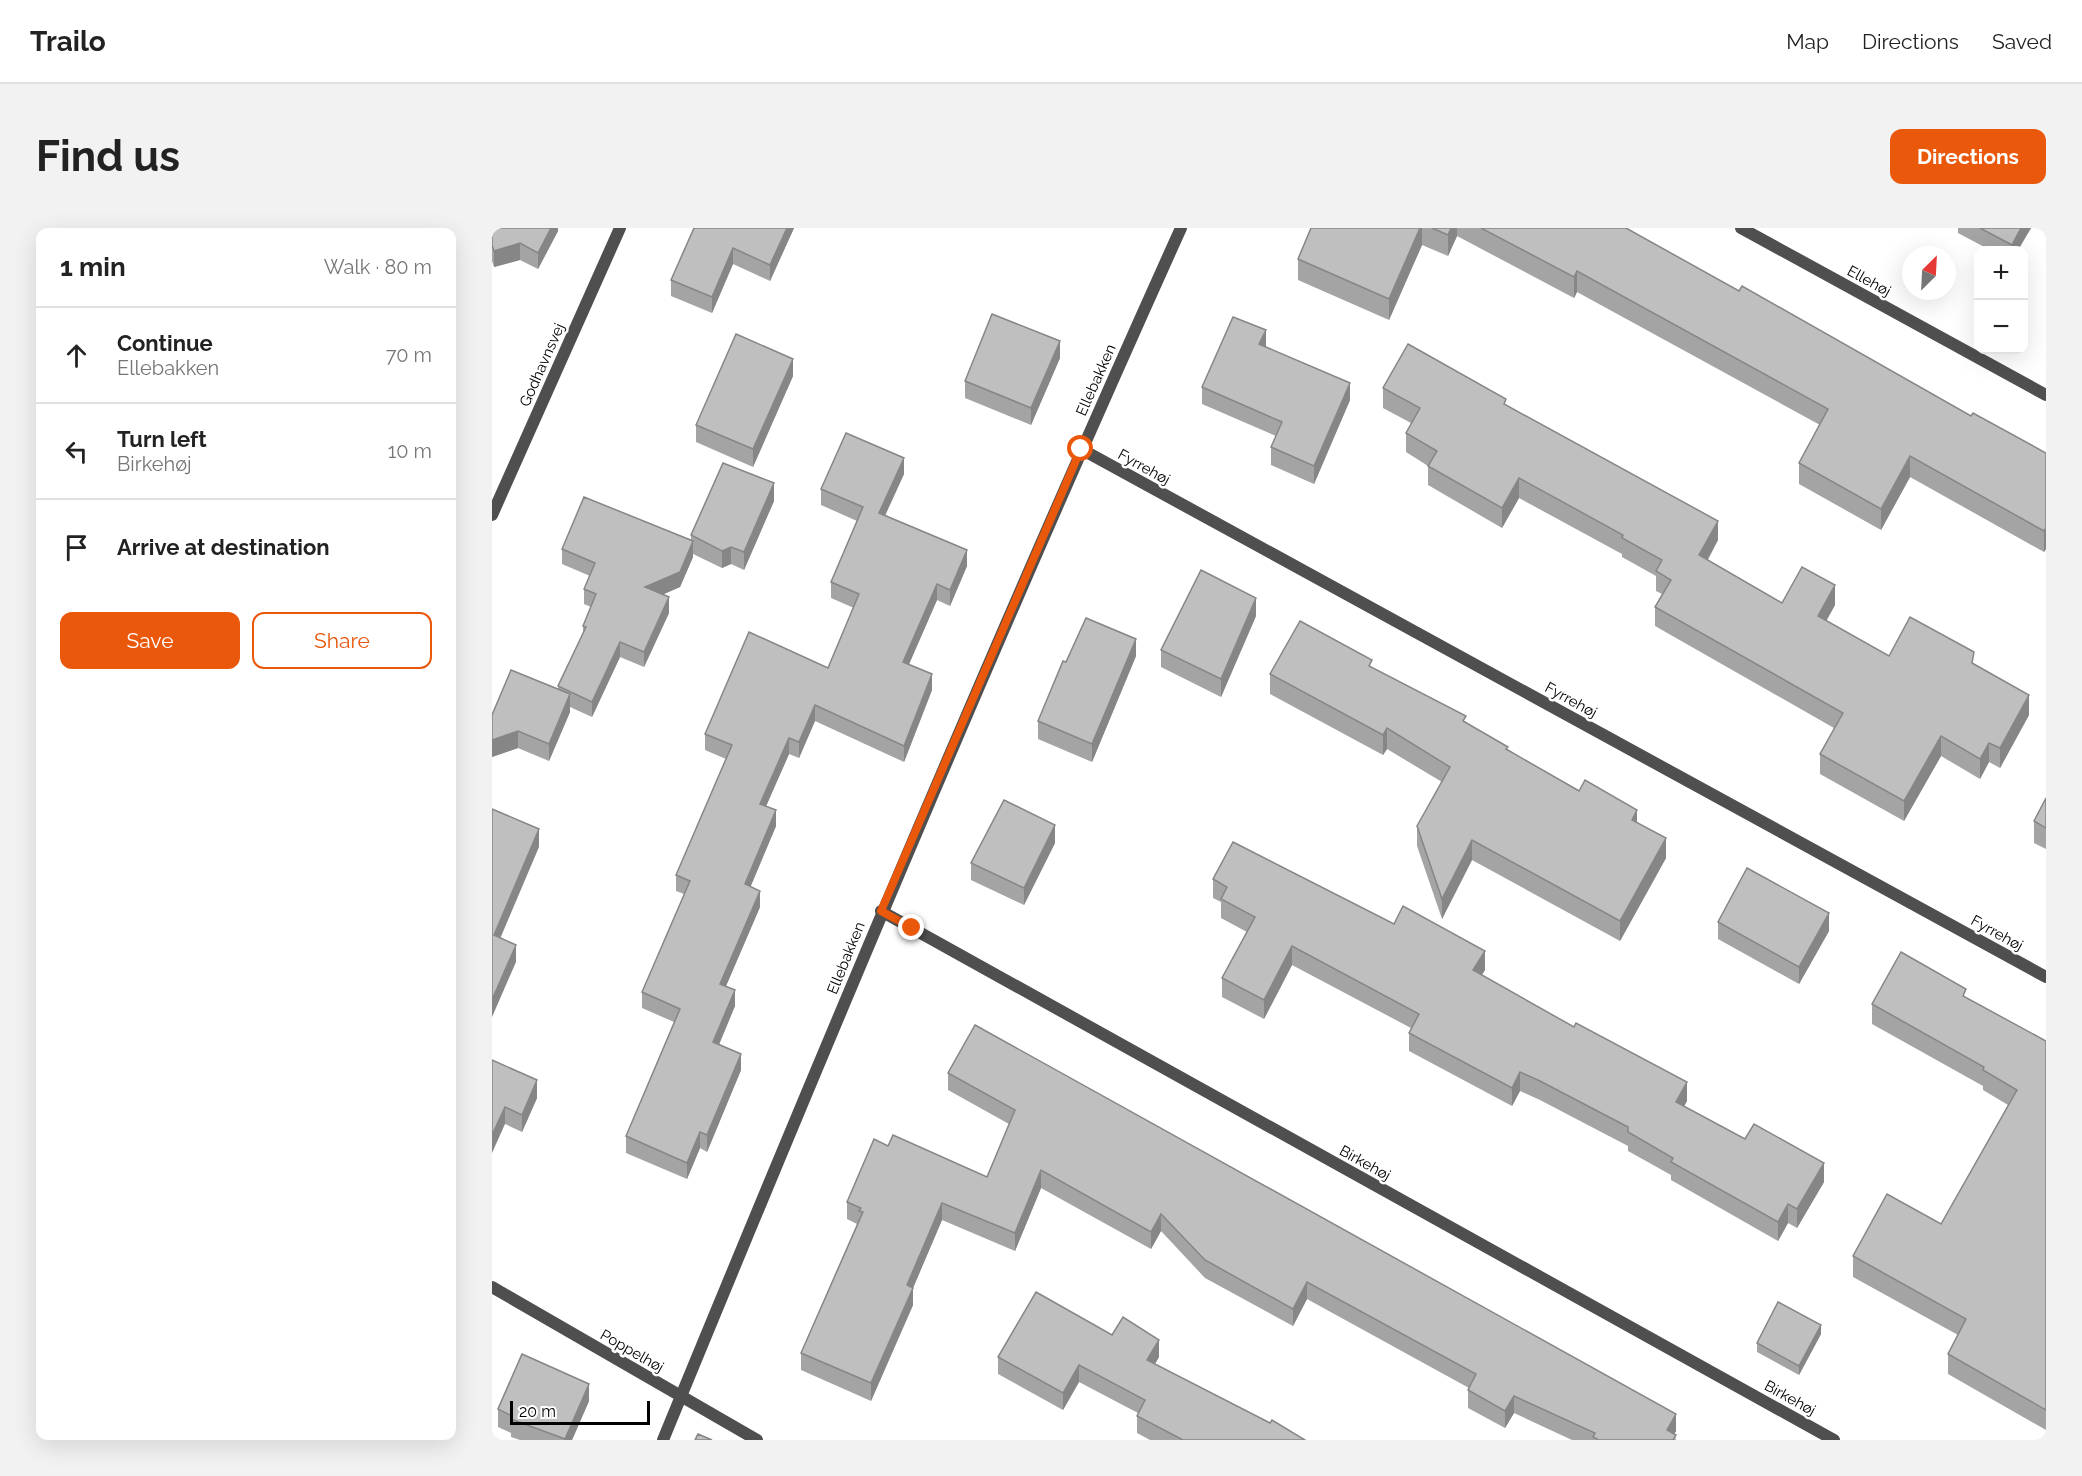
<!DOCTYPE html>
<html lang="en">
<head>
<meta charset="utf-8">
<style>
	body { margin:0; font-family:Raleway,sans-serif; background:#f2f2f2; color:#222 }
	.controls { position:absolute; right:18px; top:18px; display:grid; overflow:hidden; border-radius:12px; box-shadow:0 6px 24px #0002 }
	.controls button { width:54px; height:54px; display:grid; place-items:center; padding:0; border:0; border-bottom:2px solid #e0e0e0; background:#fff; color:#222; font:30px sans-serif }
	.compass { position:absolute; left:1410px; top:18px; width:54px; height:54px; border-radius:50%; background:#fff; box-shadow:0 6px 24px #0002; rotate:24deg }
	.scale { position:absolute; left:18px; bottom:15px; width:140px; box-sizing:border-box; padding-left:6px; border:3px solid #000; border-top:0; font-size:16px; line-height:21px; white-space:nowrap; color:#000; -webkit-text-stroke:4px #fff; paint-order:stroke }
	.stop { position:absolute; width:18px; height:18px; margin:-14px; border:4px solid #ea580c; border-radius:50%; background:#fff }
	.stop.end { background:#ea580c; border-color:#fff; box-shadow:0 2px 6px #0008 }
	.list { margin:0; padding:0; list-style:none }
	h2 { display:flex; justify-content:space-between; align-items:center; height:78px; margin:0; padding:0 24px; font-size:26px }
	h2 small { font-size:20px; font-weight:400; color:#767676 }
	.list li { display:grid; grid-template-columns:39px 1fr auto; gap:18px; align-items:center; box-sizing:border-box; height:96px; padding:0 24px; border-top:2px solid #e0e0e0 }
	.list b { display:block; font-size:22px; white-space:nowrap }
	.list p { margin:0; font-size:20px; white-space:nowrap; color:#767676 }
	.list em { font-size:20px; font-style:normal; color:#767676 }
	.actions { display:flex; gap:12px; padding:18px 24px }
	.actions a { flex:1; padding:14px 0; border:2px solid #ea580c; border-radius:12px; text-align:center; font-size:21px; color:#ea580c }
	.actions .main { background:#ea580c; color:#fff }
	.icon { flex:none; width:33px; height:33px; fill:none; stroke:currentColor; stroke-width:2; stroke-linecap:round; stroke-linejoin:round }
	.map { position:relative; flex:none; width:1554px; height:1212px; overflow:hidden; border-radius:12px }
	header { display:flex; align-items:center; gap:36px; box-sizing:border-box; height:84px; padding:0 30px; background:#fff; border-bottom:2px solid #e0e0e0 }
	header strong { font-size:28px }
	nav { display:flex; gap:33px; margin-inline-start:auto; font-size:21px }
	.intro { display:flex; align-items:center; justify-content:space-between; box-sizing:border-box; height:144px; padding:0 36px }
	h1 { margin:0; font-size:42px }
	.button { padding:15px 27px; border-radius:12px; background:#ea580c; color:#fff; font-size:21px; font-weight:700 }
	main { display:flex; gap:36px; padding:0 36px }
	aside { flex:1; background:#fff; border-radius:12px; box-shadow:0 6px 24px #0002 }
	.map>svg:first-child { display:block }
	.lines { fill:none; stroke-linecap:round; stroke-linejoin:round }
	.minor { stroke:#4f4f4f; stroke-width:12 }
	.wall { fill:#a4a4a4 }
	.shaded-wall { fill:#868686 }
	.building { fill:#bfbfbf; stroke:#868686; stroke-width:1.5 }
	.route { stroke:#ea580c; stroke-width:8 }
	.labels { text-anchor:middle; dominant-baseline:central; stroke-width:5; stroke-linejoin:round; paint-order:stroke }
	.street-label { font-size:15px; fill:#000; stroke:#fff }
</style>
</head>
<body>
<header>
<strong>Trailo</strong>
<nav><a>Map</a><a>Directions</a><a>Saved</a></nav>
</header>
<div class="intro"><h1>Find us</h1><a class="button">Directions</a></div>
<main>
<aside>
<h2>1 min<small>Walk · 80 m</small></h2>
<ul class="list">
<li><svg class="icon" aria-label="ahead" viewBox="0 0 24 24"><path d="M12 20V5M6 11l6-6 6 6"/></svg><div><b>Continue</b><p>Ellebakken</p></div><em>70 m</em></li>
<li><svg class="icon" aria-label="left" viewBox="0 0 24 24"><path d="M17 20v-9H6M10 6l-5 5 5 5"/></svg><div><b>Turn left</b><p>Birkehøj</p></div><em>10 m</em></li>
<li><svg class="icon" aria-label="arrive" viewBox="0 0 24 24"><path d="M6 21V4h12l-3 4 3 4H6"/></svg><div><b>Arrive at destination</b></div></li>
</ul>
<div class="actions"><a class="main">Save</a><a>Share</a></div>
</aside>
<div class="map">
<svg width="1554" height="1212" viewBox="0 0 1554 1212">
	<rect width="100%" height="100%" fill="#fff"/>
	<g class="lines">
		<!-- minor -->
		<g class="minor">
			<polyline points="1249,0 1554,167"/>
			<polyline points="589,221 1554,749"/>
			<polyline points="0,287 128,0"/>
			<polyline points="389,683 1342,1212"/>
			<polyline points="0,1059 265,1212"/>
			<path d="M 171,1212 C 338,806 508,401 689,0"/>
		</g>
	</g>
	<!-- wall -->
	<g class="wall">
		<polygon points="0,0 66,0 66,3 46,41 28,32 2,39 0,33"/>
		<polygon points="202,0 302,0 278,53 241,36 220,85 179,68 179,52"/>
		<polygon points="819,0 1134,0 1247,63 1479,188 1554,225 1554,321 1552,324 1418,249 1389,302 1307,256 1307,235 1328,197 1085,64 1082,70 965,8 956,28 930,17 897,92 806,52 806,31"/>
		<polygon points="1466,0 1539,0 1526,22 1498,22 1466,5"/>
		<polygon points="774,119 858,172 822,256 779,237 779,219 784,208 710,176 710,159"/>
		<polygon points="568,130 539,197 473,170 473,153"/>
		<polygon points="301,148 261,239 204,214 204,197"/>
		<polygon points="891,160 1014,177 1226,312 1216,332 1290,375 1343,377 1334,393 1397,428 1482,437 1537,487 1508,540 1497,534 1488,551 1449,528 1412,593 1328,546 1328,526 1342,500 1163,398 1163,379 1170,366 1164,363 1164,348 1130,329 1130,326 1027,270 1010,300 936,257 936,238 914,224 914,205 919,195 891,180"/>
		<polygon points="412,246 393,287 475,338 458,378 445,372 417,436 440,462 412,534 323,493 307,530 297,526 274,578 284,598 258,659 268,679 234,758 243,778 227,817 249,842 215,924 208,920 195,951 134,925 134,908 182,794 150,780 150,764 192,666 184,663 184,647 234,531 213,522 213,506 336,440 362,380 339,370 339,354 365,293 329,277 329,261"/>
		<polygon points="282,273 252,342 239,336 230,340 201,326 201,329 188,359 170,367 177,385 152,439 128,429 100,489 78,479 78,484 57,533 26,520 0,529 66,461 66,458 91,405 91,398 99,379 92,376 92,361 98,348 70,336 70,321 199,313 199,307"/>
		<polygon points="764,388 729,469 669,439 669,422"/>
		<polygon points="644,428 600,534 546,511 546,493 574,434"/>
		<polygon points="880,440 974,494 1016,522 1145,595 1174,630 1128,713 980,632 950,691 925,618 925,598 950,554 895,521 891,527 778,466 778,446"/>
		<polygon points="1554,570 1554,621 1542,615 1542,593"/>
		<polygon points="563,615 532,677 479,652 479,635"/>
		<polygon points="721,651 993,742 989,747 1195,873 1192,878 1332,954 1305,1000 1296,995 1286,1013 1179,952 1179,947 1136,923 1136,918 1048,872 1028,863 1020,878 917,823 917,805 919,800 800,737 772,791 730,769 730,750 755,704 729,690 729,674 721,670"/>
		<polygon points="1226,694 1337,703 1307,756 1226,711"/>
		<polygon points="1474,770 1554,813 1554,1202 1456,1146 1456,1126 1466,1107 1361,1049 1361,1028 1449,996 1516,877 1491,862 1491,858 1380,796 1380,776"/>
		<polygon points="0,832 45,870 30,904 13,896"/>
		<polygon points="456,845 1184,1203 1182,1206 1184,1212 1080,1212 1022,1185 1013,1200 976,1180 976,1162 977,1160 815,1071 801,1098 713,1050 669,1003 659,1021 549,960 523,1023 450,992 421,1060 421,1077 379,1173 309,1142 309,1125 365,996 355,991 355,974 396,918 495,949 517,896 456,862"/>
		<polygon points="1329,1106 1307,1147 1265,1124 1265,1115"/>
		<polygon points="620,1107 667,1129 663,1136 778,1195 813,1212 658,1212 645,1205 645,1188 646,1185 587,1154 571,1182 506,1146 506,1129"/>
		<polygon points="97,1173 80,1212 28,1212 19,1209 19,1205 6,1199 6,1181"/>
	</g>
	<!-- shaded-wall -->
	<g class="shaded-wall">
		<polygon points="59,0 66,0 66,3 46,41 46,25"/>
		<polygon points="295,0 302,0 278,53 278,37"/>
		<polygon points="928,0 930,0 930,17 897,92 897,71"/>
		<polygon points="959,0 965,0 965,8 956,28 956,7"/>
		<polygon points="1529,0 1539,0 1526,22 1520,22 1520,17"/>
		<polygon points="28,15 28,32 2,39 2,23"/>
		<polygon points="241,20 241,36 220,85 220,69"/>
		<polygon points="1085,43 1085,64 1082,70 1082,49"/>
		<polygon points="774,102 774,120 767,116"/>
		<polygon points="568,113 568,130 539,197 539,180"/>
		<polygon points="301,131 301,148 261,239 261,221"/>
		<polygon points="858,155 858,172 822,256 822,238"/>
		<polygon points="1418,228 1418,249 1389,302 1389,281"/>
		<polygon points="412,230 412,246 387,301 387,285"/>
		<polygon points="1027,250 1027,270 1010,300 1010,280"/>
		<polygon points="282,255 282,273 252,342 252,324"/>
		<polygon points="1226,293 1226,312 1207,346 1207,327"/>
		<polygon points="1554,300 1554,321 1552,324 1552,303"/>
		<polygon points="201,313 201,329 188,359 153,374 153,359"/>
		<polygon points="239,319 239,336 230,340 230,323"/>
		<polygon points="475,322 475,338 458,378 458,362"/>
		<polygon points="445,356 445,372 411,450 411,434"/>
		<polygon points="1343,357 1343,377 1326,408 1326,388"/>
		<polygon points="177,369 177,385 152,439 152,424"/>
		<polygon points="764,370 764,388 729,469 729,451"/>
		<polygon points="644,411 644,428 600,534 600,516"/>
		<polygon points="128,414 128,429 100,489 100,474"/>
		<polygon points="440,446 440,462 412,534 412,518"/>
		<polygon points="78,466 78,484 57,533 57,516"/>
		<polygon points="1537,467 1537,487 1508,540 1508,520"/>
		<polygon points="323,477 323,493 307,530 307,514"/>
		<polygon points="895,500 895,521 891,527 891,507"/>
		<polygon points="26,503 26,520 0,529 0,512"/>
		<polygon points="1449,508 1449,528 1412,593 1412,573"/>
		<polygon points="297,510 297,526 268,592 268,576"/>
		<polygon points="1497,515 1497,534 1488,551 1488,531"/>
		<polygon points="284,582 284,598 253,672 253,656"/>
		<polygon points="1145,582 1145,602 1140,592"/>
		<polygon points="563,597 563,615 532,677 532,660"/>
		<polygon points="47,601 47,619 2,725 2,707"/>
		<polygon points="1174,610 1174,630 1128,713 1128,693"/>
		<polygon points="980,612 980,632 950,691 950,671"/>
		<polygon points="268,663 268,679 228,772 228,756"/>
		<polygon points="1337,685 1337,703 1307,756 1307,739"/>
		<polygon points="24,717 24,734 0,789 0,772"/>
		<polygon points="800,718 800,737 772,791 772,772"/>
		<polygon points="993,723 993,742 981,761 981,742"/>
		<polygon points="243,762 243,778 221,830 221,814"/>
		<polygon points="249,826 249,842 215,924 215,907"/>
		<polygon points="1028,844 1028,863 1020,878 1020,860"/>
		<polygon points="45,852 45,870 30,904 30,887"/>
		<polygon points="1195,854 1195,873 1184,893 1184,874"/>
		<polygon points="13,879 13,896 0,925 0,907"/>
		<polygon points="208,904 208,920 195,951 195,935"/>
		<polygon points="1332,935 1332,954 1305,1000 1305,981"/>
		<polygon points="549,942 549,960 523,1023 523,1005"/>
		<polygon points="450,975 450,992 421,1060 421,1077 379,1173 379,1155 415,1057"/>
		<polygon points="1296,976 1296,995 1286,1013 1286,994"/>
		<polygon points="669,986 669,1003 659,1021 659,1004"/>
		<polygon points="815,1054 815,1071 801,1098 801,1081"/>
		<polygon points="1329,1097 1329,1106 1307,1147 1307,1138"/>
		<polygon points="667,1112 667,1129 655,1149 655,1132"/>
		<polygon points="587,1137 587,1154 571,1182 571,1165"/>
		<polygon points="97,1156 97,1173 80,1212 73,1212"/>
		<polygon points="1022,1168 1022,1185 1013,1200 1013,1183"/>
		<polygon points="1184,1186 1184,1203 1179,1212 1175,1202"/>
	</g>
	<!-- building -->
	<g class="building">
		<polygon points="0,0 59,0 46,25 28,15 2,23 0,17"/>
		<polygon points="202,0 295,0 278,37 241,20 220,69 179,52"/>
		<polygon points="819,0 928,0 897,71 806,31"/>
		<polygon points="940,0 959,0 956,7"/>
		<polygon points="989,0 1134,0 1247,63 1250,58 1479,188 1481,185 1554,225 1554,300 1552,303 1418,228 1389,281 1307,235 1336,181 1085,43 1082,49"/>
		<polygon points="1488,0 1529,0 1520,17"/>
		<polygon points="500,86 568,113 539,180 473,153"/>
		<polygon points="741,89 774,102 767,116 858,155 822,238 779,219 790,194 710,159"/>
		<polygon points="244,106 301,131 261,221 204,197"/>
		<polygon points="916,116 1014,171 1012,176 1226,293 1207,327 1290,375 1310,339 1343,357 1326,388 1397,428 1418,389 1482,424 1480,435 1537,467 1508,520 1497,515 1488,531 1449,508 1412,573 1328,526 1351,485 1163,379 1179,352 1164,343 1170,332 1130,310 1131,307 1027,250 1010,280 936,238 945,223 914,205 928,180 891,160"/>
		<polygon points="354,205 412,230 387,285 475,322 458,362 445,356 411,434 440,446 412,518 323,477 307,514 297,510 268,576 284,582 253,656 268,663 228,756 243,762 221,814 249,826 215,907 208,904 195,935 134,908 188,781 150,764 198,653 184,647 240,517 213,506 257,404 336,440 367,366 339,354 371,279 329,261"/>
		<polygon points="231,235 282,255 252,324 239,319 230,323 199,307"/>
		<polygon points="92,269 201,313 188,344 153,359 177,369 152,424 128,414 100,474 66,458 94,399 91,398 104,366 92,361 103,335 70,321"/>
		<polygon points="709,342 764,370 729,451 669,422"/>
		<polygon points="594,390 644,411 600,516 546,493 571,433 574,434"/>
		<polygon points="808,393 880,432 877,438 974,488 971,493 1016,519 1014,521 1087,563 1093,552 1145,582 1140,592 1174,610 1128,693 980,612 950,671 925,598 958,539 895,500 891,507 778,446"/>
		<polygon points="19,442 78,466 57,516 26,503 0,512 0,487"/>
		<polygon points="1554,570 1554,600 1542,593"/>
		<polygon points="512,572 563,597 532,660 479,635"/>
		<polygon points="0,581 47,601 2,707 24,717 0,772"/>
		<polygon points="741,614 902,696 911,678 993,723 981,742 1082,799 1084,795 1195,854 1184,874 1253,911 1262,896 1332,935 1305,981 1296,976 1286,994 1179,934 1181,930 1136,904 1136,899 1048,853 1028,844 1020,860 917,805 927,786 800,718 772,772 730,750 763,689 729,671 735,659 721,651"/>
		<polygon points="1255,640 1337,685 1307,739 1226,694"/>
		<polygon points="1409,724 1474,761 1471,768 1554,813 1554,1182 1456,1126 1474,1091 1361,1028 1395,966 1449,996 1525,862 1491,842 1492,839 1380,776"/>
		<polygon points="483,797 1184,1186 1175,1202 1184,1207 1181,1212 1105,1212 1105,1211 1101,1209 1103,1205 1022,1168 1013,1183 976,1162 984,1146 815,1054 801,1081 713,1032 669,986 659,1004 549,942 523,1005 450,975 415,1057 421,1060 379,1155 309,1125 371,984 367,983 369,980 355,974 382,911 396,918 401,907 495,949 523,882 456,845"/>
		<polygon points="0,832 45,852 30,887 13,879 0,907"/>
		<polygon points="544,1064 620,1107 631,1089 667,1112 655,1132 778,1195 780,1192 813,1212 691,1212 645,1188 653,1172 587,1137 571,1165 506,1129"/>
		<polygon points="1286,1074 1329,1097 1307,1138 1265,1115"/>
		<polygon points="30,1126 97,1156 73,1211 19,1191 20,1188 6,1181"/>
		<polygon points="206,1206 220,1212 203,1212"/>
	</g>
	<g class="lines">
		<!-- route -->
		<polyline class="route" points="420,700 389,683 589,221"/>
	</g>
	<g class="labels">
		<!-- street labels -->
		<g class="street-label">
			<text transform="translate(1377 53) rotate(29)">Ellehøj</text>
			<text transform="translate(50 137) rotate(-66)">Godhavnsvej</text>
			<text transform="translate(604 152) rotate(-66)">Ellebakken</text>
			<text transform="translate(652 239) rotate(29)">Fyrrehøj</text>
			<text transform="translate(1079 472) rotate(29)">Fyrrehøj</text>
			<text transform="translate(1505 705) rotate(29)">Fyrrehøj</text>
			<text transform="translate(354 730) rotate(-68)">Ellebakken</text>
			<text transform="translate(873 935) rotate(29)">Birkehøj</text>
			<text transform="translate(140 1123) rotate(30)">Poppelhøj</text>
			<text transform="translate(1298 1170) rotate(29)">Birkehøj</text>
		</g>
	</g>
</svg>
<div class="controls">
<button>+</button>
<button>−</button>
</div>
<svg class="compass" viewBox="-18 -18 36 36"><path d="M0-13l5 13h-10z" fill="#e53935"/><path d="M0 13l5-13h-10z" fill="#767676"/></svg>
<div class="scale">20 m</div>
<div class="stop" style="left:589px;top:221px"></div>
<div class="stop end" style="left:420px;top:700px"></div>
</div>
</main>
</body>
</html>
